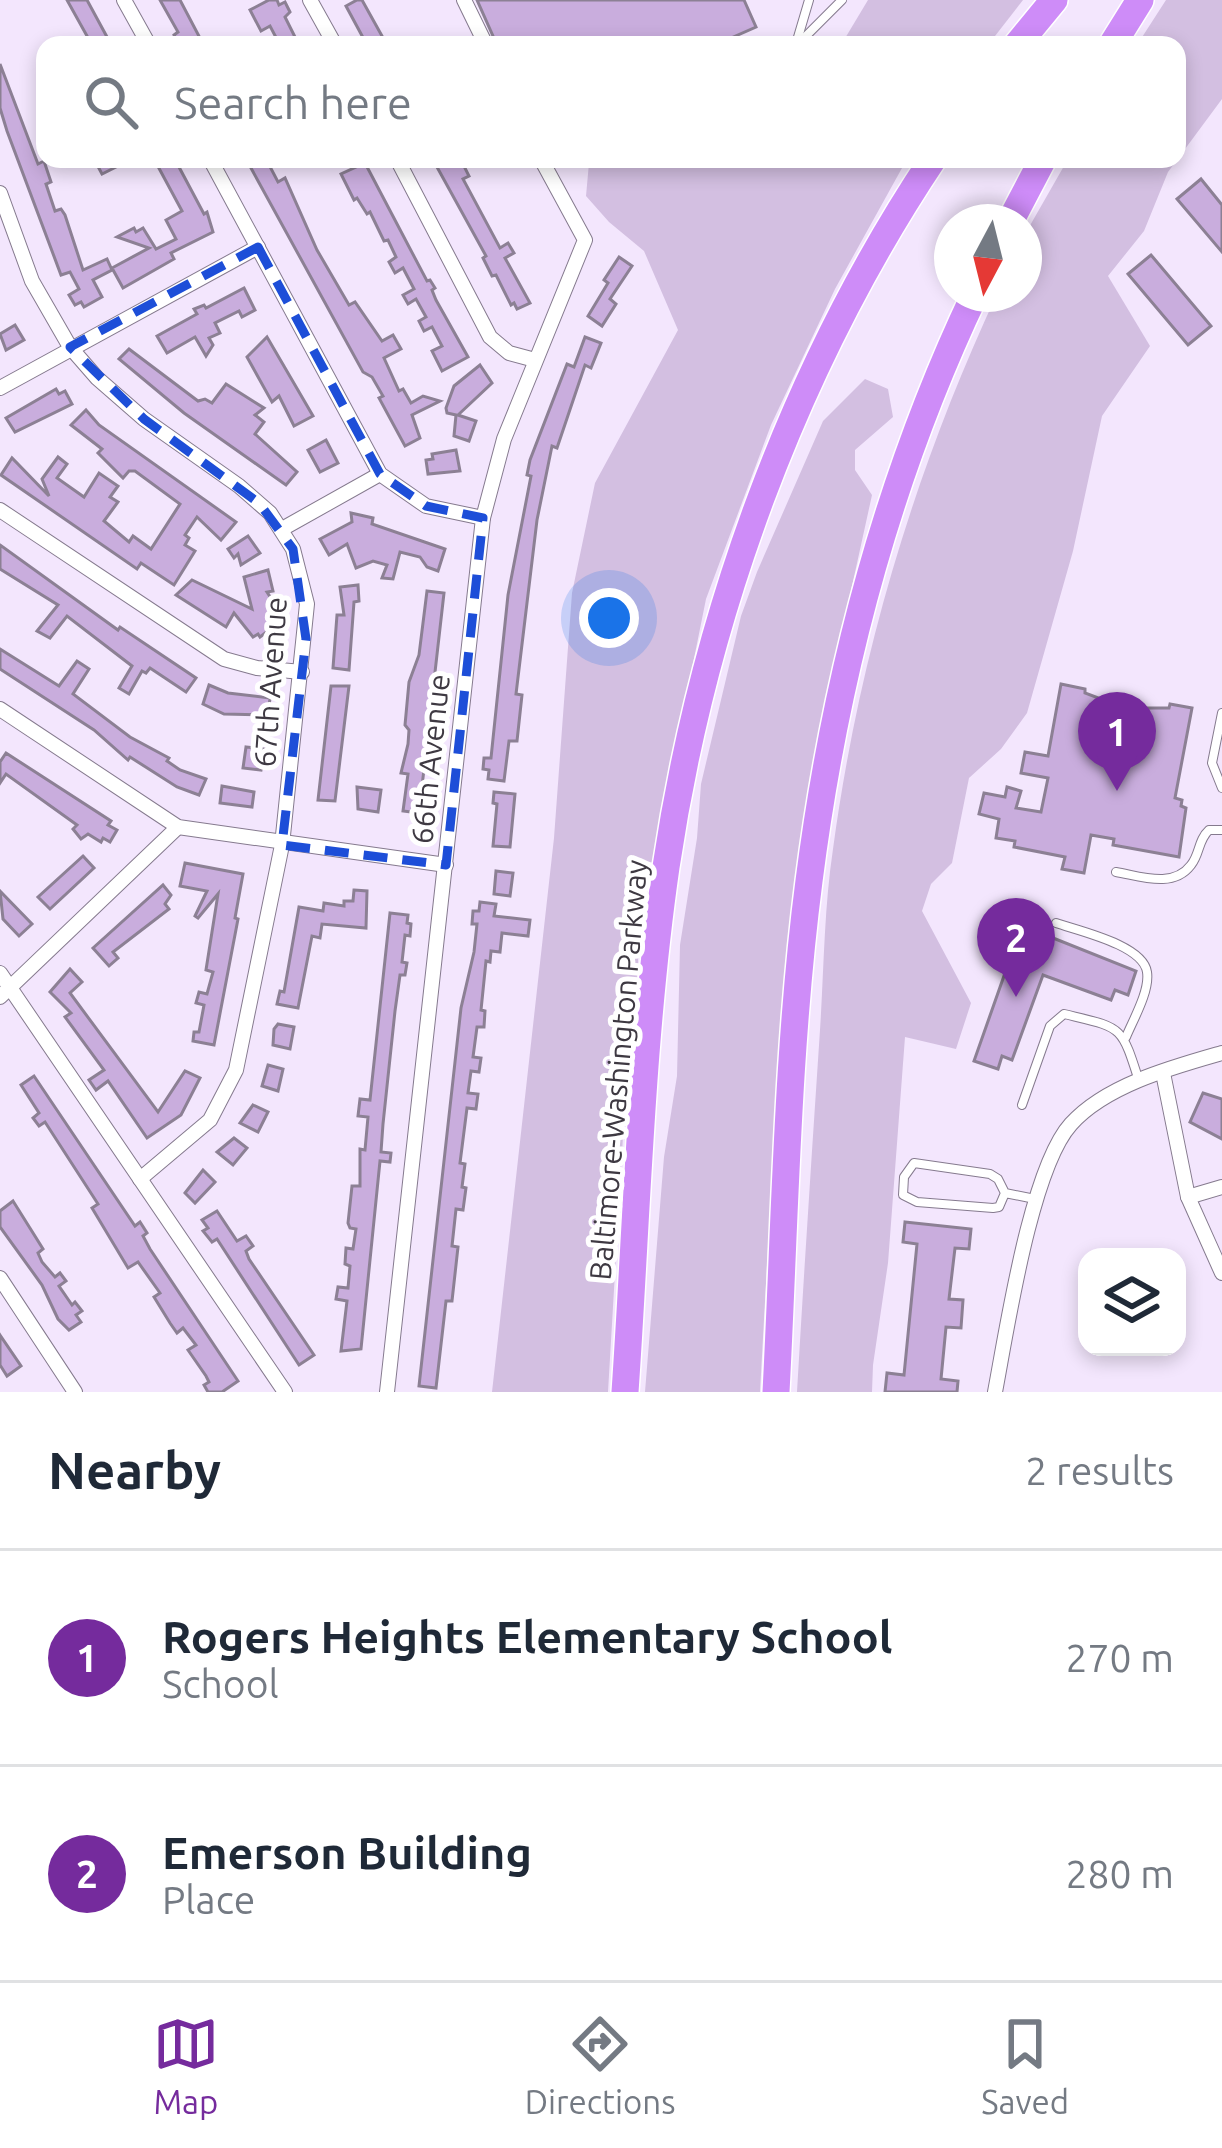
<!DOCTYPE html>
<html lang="en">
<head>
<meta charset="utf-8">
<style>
	body { margin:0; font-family:Ubuntu,sans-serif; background:#f2f2f3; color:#1f2937 }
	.controls { position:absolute; right:36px; bottom:36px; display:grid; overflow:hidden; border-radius:24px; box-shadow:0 6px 18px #0003 }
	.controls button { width:108px; height:108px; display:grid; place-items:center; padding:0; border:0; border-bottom:3px solid #e0e1e3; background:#fff; color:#1f2937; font:60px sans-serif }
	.compass { position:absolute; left:934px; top:204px; width:108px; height:108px; border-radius:50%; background:#fff; box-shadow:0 6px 18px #0003; rotate:187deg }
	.you { position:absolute; left:609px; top:618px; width:42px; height:42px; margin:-30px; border:9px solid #fff; border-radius:50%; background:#1a73e8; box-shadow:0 0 0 18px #1a73e833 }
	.badge { display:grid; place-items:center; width:78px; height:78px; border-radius:50%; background:#752b9d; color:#fff; font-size:39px; font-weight:700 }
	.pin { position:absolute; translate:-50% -99px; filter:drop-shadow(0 3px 6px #0008) }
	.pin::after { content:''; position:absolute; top:63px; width:42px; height:36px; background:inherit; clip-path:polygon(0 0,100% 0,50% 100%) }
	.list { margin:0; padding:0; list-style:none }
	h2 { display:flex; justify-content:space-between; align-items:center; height:156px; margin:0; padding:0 48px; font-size:51px }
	h2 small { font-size:39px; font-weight:400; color:#747a83 }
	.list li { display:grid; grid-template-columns:78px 1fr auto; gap:36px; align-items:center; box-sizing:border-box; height:216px; padding:0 48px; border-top:3px solid #e0e1e3 }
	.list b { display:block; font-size:45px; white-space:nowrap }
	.list p { margin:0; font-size:39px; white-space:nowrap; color:#747a83 }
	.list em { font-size:39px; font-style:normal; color:#747a83 }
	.icon { flex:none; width:66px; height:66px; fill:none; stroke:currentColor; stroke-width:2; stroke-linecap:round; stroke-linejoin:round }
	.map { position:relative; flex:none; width:1222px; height:1392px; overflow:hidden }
	.search { position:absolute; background:#fff; box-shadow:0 6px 18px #0003; left:36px; right:36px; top:36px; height:132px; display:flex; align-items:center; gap:30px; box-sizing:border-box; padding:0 42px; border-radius:24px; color:#747a83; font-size:45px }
	.sheet { height:588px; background:#fff }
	nav { display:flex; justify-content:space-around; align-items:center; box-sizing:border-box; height:168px; border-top:3px solid #e0e1e3; background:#fff; font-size:33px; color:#747a83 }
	nav a { display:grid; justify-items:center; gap:6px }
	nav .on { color:#752b9d }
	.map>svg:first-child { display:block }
	.green { fill:#d3bfe1 }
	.building { fill:#c9addd; stroke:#8c8094; stroke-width:3 }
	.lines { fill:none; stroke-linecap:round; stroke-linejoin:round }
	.service-casing { stroke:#857a8e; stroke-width:10 }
	.minor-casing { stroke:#857a8e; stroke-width:16 }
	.motorway-casing { stroke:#fff; stroke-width:30 }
	.service { stroke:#fff; stroke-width:8 }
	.minor { stroke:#fff; stroke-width:14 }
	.motorway { stroke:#ce8cf8; stroke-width:27 }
	.marked { fill:none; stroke:#1d4ed8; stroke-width:9; stroke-dasharray:24 15; stroke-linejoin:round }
	.labels { text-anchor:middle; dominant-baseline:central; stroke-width:10; stroke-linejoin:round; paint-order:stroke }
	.street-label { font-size:30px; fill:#3e3942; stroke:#fff }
</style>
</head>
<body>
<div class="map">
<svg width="1222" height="1392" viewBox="0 0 1222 1392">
	<rect width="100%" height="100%" fill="#f3e6fd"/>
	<!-- green -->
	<g class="green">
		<polygon points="868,0 1023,0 988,45 841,45"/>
		<path d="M 1166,0 L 1222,0 L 1222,99 L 1168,172 L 1144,231 L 1108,276 L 1150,346 L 1102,416 L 1073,551 L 1027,713 L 1001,749 L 969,778 L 952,863 L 931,884 L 922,911 L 971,1003 L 956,1049 L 905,1037 L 888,1263 L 873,1365 L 872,1392 L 797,1392 C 804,1271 812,1150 820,1030 C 824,969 824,909 833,849 C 859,656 915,470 997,294 L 1024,294 L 1024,236 L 1068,159 L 1177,159 L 1177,45 L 1137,45 Z"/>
		<polygon points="593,159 907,159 835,289 771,425 706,599 653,862 639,864 638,966 626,1085 608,1392 492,1392 554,838 572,593 595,483 678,330 644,251 609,222 586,196 589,163"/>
		<polygon points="865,379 888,389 893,417 855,450 855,470 872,495 819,736 796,870 781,1012 760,1392 645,1392 664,1157 677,1076 680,945 697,838 701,784 741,616 757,572 823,421"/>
	</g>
	<!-- building -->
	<g class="building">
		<polygon points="67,0 87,0 107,37 92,45"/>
		<polygon points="160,0 180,0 201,40 179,45 174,35 178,32"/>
		<polygon points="269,0 277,0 279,5 285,2 290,12 285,17 299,45 280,45 270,26 261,31 250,10"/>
		<polygon points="357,0 362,0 387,45 367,45 346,6"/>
		<polygon points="477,0 744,0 756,27 715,45 497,45"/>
		<polygon points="0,64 38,164 44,161 51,182 46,184 55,211 61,209 65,215 83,270 107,259 112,270 93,280 102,297 84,307 81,302 75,305 69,295 79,289 70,272 61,275 7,131 0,108"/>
		<polygon points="94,159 132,159 102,174"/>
		<polygon points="154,159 194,159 179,167 204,214 207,212 213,232 171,253 174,259 123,288 112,268 149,248 117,237 134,228 136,232 143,228 156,249 176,239 166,220 182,211"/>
		<polygon points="246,159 266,159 278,182 285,178 317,250 349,305 355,302 382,341 393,335 401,349 384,358 399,391 403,389 411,403 423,396 440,401 412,415 420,438 405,446 379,398 383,396 372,377 363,372"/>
		<polygon points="451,159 455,166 462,162 469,176 463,179 500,248 508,243 514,253 505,258 530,303 517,309 514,303 511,305 496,275 492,276 483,258 486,256 437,167"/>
		<polygon points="365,163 427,281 430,280 435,288 432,290 436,300 468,357 442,371 432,351 442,346 432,327 424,331 419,321 426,317 416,299 408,304 403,295 414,289 403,268 395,273 389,262 396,257 388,240 384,241 370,212 367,214 357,198 354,200 341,174"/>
		<polygon points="1201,179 1222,205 1222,252 1177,199"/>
		<polygon points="1151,255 1211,326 1188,345 1128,274"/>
		<polygon points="619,257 632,266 610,299 616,304 602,326 588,316 608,283 604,280"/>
		<polygon points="244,288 255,310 242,317 239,311 215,323 220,333 209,338 213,345 206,356 195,337 167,353 157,336 197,314 194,309 204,305 206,308"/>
		<polygon points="15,325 24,340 6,350 0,334"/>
		<polygon points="267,337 313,416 294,426 279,396 272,402 247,357"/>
		<polygon points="585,337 601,343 591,368 585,365 557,448 552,446 537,520 516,694 522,695 517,741 509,741 504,781 488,779 489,770 483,769 484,758 491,758 508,595 531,476 527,475 530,460 567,364 574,367"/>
		<polygon points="129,349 198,401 205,399 212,403 226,384 264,408 255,415 264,422 255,434 297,472 286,485 184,413 119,359"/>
		<polygon points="480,365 492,383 458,415 476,421 469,441 454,436 456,415 447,413 446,408 454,386"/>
		<polygon points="56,389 59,394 65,391 72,404 15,432 6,418"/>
		<polygon points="86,410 99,425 236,522 221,540 197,517 185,535 189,538 185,545 195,551 174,585 141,563 137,569 1,475 12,458 49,496 42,479 58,457 67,464 57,478 84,497 99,473 118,486 110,497 118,502 104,521 129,542 133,536 151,549 180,504 135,471 129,471 123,478 98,453 102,449 71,425"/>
		<polygon points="326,440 338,463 320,472 308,450"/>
		<polygon points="456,450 460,471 428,474 426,460 433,459 432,454"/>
		<polygon points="351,513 373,518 372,524 445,549 438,571 427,567 420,557 400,552 393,579 382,578 387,565 373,561 356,568 347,544 329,555 320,539 352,522"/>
		<polygon points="248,536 260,553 241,565 238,554 234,558 228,549"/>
		<polygon points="0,545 118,630 120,627 196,678 186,692 150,668 146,673 142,671 129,694 119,688 132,666 67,616 50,638 37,631 58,605 0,569"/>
		<polygon points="268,570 273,591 267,592 278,609 270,615 277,624 260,637 258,634 253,637 234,613 226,627 176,595 192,580 252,609 244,577"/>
		<polygon points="358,585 359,601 354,602 349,670 333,668 337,615 344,615 340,587"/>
		<polygon points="427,591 444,593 419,813 403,811 408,774 401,773 408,744 409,730 405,725 409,682 419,655"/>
		<polygon points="0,649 59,686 77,661 89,669 73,694 130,737 169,758 167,761 180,770 206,779 199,795 177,787 130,757 128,760 94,730 0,669"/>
		<polygon points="1061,684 1085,689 1085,693 1109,702 1101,748 1129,753 1136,714 1142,714 1143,708 1169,708 1170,704 1192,708 1175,798 1182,800 1181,806 1186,808 1179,857 1113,845 1114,839 1091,835 1084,873 1062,869 1065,857 1014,847 1015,841 996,838 999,819 979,814 984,793 1005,797 1007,787 1021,791 1016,808 1041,812 1048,778 1021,773 1025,752 1048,756"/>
		<polygon points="209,685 228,693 270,698 268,715 224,714 203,704"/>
		<polygon points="331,686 349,686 335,801 318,800"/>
		<polygon points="246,747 264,749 261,770 243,768"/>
		<polygon points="6,753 111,821 108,825 117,830 110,842 103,838 101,842 88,834 81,839 73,829 77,825 6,774 0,783 0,762"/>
		<polygon points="222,786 254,792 252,807 220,803"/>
		<polygon points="357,787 381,790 378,812 358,809"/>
		<polygon points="494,792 515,794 510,847 493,846 497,804 493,803"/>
		<polygon points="83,856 94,868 50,909 38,897"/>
		<polygon points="185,863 243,874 235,918 238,919 214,1045 193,1041 194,1032 199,1032 204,1005 196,1003 199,992 207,994 213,972 206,970 218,894 198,918 195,916 207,891 180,886"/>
		<polygon points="496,871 513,873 510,896 494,894"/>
		<polygon points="163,885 171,895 165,904 169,909 113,952 118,958 109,966 93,948"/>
		<polygon points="354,890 367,891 366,928 322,924 320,938 312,936 298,1008 277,1004 280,991 284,992 299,907 323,911 324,903 344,906 344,901 353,901"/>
		<polygon points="0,891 32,924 19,936 3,919"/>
		<polygon points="480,902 496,904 494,916 530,920 528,936 502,933 500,952 491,951 490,962 486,961 481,1010 485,1011 484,1027 477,1027 473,1057 481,1058 479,1072 471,1071 468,1093 478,1094 476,1109 467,1108 460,1163 465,1164 462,1187 466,1188 463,1210 456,1209 452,1246 458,1247 452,1301 446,1301 436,1388 419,1386 461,1008 474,952 477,924 472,924 473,911 479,911"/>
		<polygon points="390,913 408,915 407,923 411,924 410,936 405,935 402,962 407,963 405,975 400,975 395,1011 383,1124 381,1152 391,1153 390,1162 380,1161 361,1349 341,1351 347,1301 336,1299 338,1287 348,1288 350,1266 345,1264 346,1248 353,1249 356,1229 350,1228 348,1223 352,1186 360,1186 360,1149 365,1150 368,1117 358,1116 360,1099 370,1100"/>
		<polygon points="1033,930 1136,971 1128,995 1115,990 1111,1000 1043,975 1012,1060 1002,1056 998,1069 974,1061 1017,939 1028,943"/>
		<polygon points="70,969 82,982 70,993 158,1112 185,1071 200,1078 181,1115 147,1138 108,1081 96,1090 89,1080 104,1070 65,1017 71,1013 50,992"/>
		<polygon points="278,1024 294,1027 290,1049 273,1045 274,1029"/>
		<polygon points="268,1065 283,1069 278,1091 262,1086"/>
		<polygon points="34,1076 135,1226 140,1222 147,1233 143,1236 150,1249 238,1381 222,1392 208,1392 204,1385 209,1382 206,1376 188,1350 196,1345 183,1328 177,1333 170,1323 154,1297 160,1293 138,1262 128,1268 92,1208 98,1204 45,1122 39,1126 33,1118 39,1113 21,1085"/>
		<polygon points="1203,1093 1222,1099 1222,1139 1190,1122"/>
		<polygon points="253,1105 268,1112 258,1132 240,1123"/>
		<polygon points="234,1138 247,1148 233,1165 217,1152"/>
		<polygon points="203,1170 215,1182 195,1203 185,1193"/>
		<polygon points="13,1201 43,1249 38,1253 42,1262 55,1277 60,1273 66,1281 59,1286 72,1305 75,1302 82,1311 76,1315 81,1322 69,1330 58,1319 42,1285 0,1227 0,1211"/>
		<polygon points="217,1211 237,1241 246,1236 253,1246 246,1251 249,1259 314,1355 299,1365 217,1239 212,1242 203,1231 208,1228 202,1220"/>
		<polygon points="905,1222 971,1229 969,1249 955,1248 949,1299 963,1300 961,1328 946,1327 941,1379 958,1381 957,1392 885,1392 887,1373 904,1375 917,1244 903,1242"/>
		<polygon points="0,1335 21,1366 7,1376 0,1365"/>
	</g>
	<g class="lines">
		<defs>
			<g id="service">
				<polyline points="796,44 809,0"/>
				<polyline points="797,45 842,0"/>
				<polyline points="1222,713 1212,763 1222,788"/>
				<path d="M 1116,872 C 1140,876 1173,889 1191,865 C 1200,854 1198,840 1209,830 L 1222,830"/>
				<path d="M 1056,923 C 1079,931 1143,945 1147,972 C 1150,991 1133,1020 1126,1037"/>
				<path d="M 1022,1105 L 1050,1026 L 1064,1014 C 1122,1028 1121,1024 1139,1081"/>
				<polyline points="1005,1193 999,1207 993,1208 917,1202 903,1195 904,1177 914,1163 990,1174 998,1179 1005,1193 1035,1199"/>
			</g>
			<g id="minor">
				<polyline points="124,0 149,45"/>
				<polyline points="310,0 335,45"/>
				<polyline points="464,0 486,45"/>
				<polyline points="210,159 380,474 426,506 483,518"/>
				<polyline points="397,159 490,337 509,353 535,360"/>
				<polyline points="0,193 32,281 70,347 97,378 144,419 239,486 270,513 293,549 307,604 282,845 236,1070 210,1120 140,1179"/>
				<polyline points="0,388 258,247"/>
				<polyline points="0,510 224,659 257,668 302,672"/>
				<polyline points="282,529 380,474"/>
				<polyline points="0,709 178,827 446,865"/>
				<polyline points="0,973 285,1392"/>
				<polyline points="0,997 178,827"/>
				<polyline points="1163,1073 1188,1197 1222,1273"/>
				<polyline points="1188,1197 1222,1187"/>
				<polyline points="0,1278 75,1392"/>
				<polyline points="387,1392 483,518 504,439 585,240 541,159"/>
				<path d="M 995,1392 C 1007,1329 1031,1168 1071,1124 C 1106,1085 1173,1067 1222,1053"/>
			</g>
			<g id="motorway">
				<polyline points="1017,45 1054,0"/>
				<polyline points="1112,45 1140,0"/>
				<polyline points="1010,222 1043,159"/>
				<path d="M 625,1392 C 637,1218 641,1040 666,867 C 703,618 793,369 933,159"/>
				<path d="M 776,1392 C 785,1222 787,1050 809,881 C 835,678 887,479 975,294"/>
			</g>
		</defs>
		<!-- service casing -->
		<use href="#service" class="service-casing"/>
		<!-- minor casing -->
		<use href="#minor" class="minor-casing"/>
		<!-- motorway casing -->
		<use href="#motorway" class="motorway-casing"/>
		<!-- service -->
		<use href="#service" class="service"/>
		<!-- minor -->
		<use href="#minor" class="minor"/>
		<!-- motorway -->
		<use href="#motorway" class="motorway"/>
	</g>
	<!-- marked area -->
	<path class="marked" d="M 258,247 L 380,474 L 426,506 L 483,518 L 446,865 L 282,845 L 306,639 L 293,549 L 259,503 L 144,419 L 70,347 Z"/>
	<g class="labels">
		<!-- street labels -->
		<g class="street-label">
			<text transform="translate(270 682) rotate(-86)">67th Avenue</text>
			<text transform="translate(430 759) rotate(-84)">66th Avenue</text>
			<text transform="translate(618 1070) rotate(-85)">Baltimore-Washington Parkway</text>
		</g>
	</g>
</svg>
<div class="controls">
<button><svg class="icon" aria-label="layers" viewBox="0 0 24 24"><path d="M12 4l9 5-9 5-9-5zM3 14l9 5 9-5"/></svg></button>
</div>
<svg class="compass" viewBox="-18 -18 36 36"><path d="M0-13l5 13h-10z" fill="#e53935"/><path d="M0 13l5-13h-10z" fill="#747a83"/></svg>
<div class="you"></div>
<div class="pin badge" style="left:1117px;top:791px">1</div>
<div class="pin badge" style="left:1016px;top:997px">2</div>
<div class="search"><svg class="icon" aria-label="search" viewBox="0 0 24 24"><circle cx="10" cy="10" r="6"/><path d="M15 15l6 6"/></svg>Search here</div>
</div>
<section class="sheet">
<h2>Nearby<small>2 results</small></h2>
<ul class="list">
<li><span class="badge">1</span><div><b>Rogers Heights Elementary School</b><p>School</p></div><em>270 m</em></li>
<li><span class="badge">2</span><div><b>Emerson Building</b><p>Place</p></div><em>280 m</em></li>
</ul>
</section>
<nav>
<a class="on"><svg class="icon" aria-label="map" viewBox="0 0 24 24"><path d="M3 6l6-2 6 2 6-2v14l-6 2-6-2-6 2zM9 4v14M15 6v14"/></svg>Map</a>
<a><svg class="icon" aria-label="directions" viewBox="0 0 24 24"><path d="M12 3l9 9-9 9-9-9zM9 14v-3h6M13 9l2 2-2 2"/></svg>Directions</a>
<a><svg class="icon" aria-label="saved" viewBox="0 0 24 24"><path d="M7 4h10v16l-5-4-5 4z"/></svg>Saved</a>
</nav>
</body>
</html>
